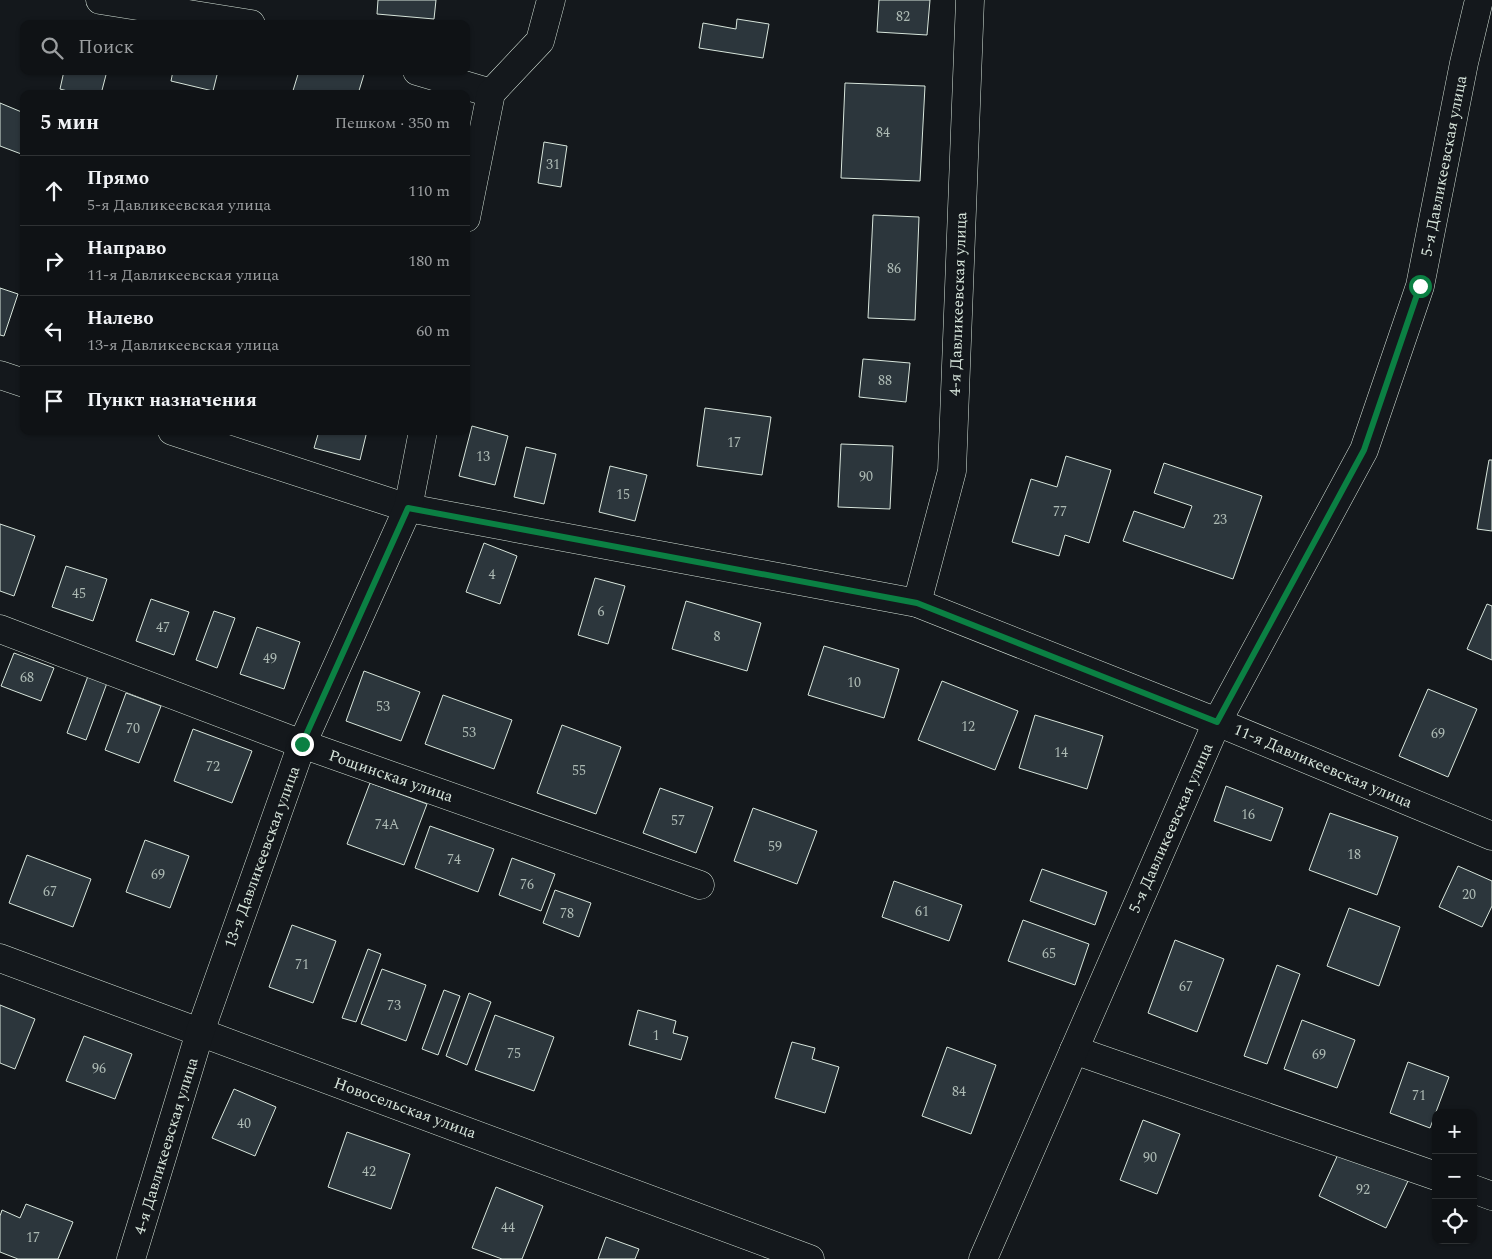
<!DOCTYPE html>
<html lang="ru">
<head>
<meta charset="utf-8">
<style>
	body { margin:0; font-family:Spectral,serif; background:#1d2022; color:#f1f3f6 }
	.controls { position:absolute; right:15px; bottom:15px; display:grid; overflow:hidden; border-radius:10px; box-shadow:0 1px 4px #0004 }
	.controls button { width:45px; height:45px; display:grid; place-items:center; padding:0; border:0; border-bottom:1px solid #2f3234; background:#0f1215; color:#f1f3f6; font:25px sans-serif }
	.stop { position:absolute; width:15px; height:15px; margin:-11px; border:4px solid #0b8043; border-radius:50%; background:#fff }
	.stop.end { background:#0b8043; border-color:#fff; box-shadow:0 1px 5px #0008 }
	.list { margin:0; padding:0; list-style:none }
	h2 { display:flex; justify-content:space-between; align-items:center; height:65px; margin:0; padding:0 20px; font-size:21px }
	h2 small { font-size:16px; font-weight:400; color:#9b9ea0 }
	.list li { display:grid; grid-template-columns:32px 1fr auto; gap:15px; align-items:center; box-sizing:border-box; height:70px; padding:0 20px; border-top:1px solid #2f3234 }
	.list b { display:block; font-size:19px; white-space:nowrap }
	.list p { margin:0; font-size:16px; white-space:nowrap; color:#9b9ea0 }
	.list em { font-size:16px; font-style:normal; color:#9b9ea0 }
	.icon { flex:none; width:28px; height:28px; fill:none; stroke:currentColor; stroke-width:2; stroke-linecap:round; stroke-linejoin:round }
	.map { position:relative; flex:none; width:1492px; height:1259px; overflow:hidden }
	.search { position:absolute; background:#0f1215; box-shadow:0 1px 4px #0004; left:20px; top:20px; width:450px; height:55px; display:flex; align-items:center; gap:12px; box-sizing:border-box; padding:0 18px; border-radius:10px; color:#9b9ea0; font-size:19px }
	.panel { position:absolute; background:#0f1215; box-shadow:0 1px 4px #0004; left:20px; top:90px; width:450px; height:345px; border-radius:10px }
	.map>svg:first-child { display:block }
	.building { fill:#2c363c; stroke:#d8e6dc }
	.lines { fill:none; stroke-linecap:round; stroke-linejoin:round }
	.minor-casing { stroke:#d8e6dc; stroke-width:29 }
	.minor { stroke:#14181c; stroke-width:28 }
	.route { stroke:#0b8043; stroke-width:6 }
	.labels { text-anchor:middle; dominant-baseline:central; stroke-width:4; stroke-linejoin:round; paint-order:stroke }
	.number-label { font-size:14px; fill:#adbab4 }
	.street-label { font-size:16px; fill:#d8e6dc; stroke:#14181c }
</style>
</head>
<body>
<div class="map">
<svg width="1492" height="1259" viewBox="0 0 1492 1259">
	<rect width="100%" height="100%" fill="#14181c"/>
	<!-- building -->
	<g class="building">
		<polygon points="378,0 436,0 434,19 377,14"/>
		<polygon points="879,0 930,0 927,35 877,32"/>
		<polygon points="737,19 769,24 763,58 699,48 703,23 736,29"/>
		<polygon points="64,71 107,71 101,94 79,94 60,89"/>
		<polygon points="173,71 218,71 213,91 171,81"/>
		<polygon points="299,71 365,71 358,94 292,94"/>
		<polygon points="845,83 925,86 920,181 841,178"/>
		<polygon points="0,103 24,113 24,155 0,146"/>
		<polygon points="544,142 567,146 561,187 538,183"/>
		<polygon points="873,215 919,217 915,320 868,318"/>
		<polygon points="0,288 18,294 4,336 0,335"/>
		<polygon points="863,359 910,363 906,402 859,397"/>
		<polygon points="705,408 771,417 762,475 697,466"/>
		<polygon points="472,426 508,436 495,485 459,476"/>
		<polygon points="319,431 367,431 360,460 314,448"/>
		<polygon points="841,444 893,446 890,509 838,507"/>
		<polygon points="526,447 556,454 544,504 514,497"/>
		<polygon points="1066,456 1111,470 1089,543 1065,535 1059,556 1012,542 1031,479 1057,487"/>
		<polygon points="1489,460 1492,460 1492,531 1477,529"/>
		<polygon points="1164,463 1262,496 1233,579 1123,541 1134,511 1184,528 1192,506 1154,493"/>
		<polygon points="610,466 647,475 635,521 599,512"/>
		<polygon points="0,524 35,536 14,596 0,591"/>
		<polygon points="484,543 517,556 500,604 466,592"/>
		<polygon points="66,566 107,579 93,621 52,607"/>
		<polygon points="595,578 625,586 608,644 578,635"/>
		<polygon points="151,599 189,612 174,655 136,641"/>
		<polygon points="686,601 761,623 747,671 672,649"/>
		<polygon points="1487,604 1492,606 1492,660 1467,649"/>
		<polygon points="214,611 235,618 217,668 196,660"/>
		<polygon points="257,627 300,642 284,689 240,674"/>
		<polygon points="824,646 899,669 884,718 808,695"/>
		<polygon points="14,653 54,668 41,701 1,686"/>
		<polygon points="364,671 420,692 401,741 346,721"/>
		<polygon points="88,676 107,683 86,740 67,733"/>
		<polygon points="942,681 1018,711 995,770 918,740"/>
		<polygon points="1428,689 1477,709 1448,777 1399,756"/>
		<polygon points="126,693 161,706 139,763 105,750"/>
		<polygon points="443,695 512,720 494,769 425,744"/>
		<polygon points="1035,715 1103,736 1087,789 1019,768"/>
		<polygon points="562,725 621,747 596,814 537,793"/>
		<polygon points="193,729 252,751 232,803 174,781"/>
		<polygon points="370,783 427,804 404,865 347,844"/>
		<polygon points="1226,786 1283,808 1271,841 1214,821"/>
		<polygon points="660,788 713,807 696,853 643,833"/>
		<polygon points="753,808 817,831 797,884 734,861"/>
		<polygon points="1330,813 1398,837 1377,895 1309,870"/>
		<polygon points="430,826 494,849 478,892 415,868"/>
		<polygon points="145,840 189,856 170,908 126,892"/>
		<polygon points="27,855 91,879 73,927 9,903"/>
		<polygon points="512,858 555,874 541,911 499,895"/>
		<polygon points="1458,866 1492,881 1492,906 1482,927 1439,907"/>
		<polygon points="1042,869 1107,892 1095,925 1030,901"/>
		<polygon points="894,881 962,905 949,941 882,917"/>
		<polygon points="555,890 591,903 579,937 543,923"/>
		<polygon points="1349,908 1400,927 1379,986 1327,966"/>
		<polygon points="1023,920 1089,944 1075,985 1008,961"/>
		<polygon points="292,925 336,941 313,1003 269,987"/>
		<polygon points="1175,940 1224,959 1197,1032 1148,1013"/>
		<polygon points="368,949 381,954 356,1022 342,1018"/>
		<polygon points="1277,965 1300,974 1267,1064 1244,1056"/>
		<polygon points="382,969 426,985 406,1041 361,1024"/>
		<polygon points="444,990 460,996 438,1055 422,1049"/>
		<polygon points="469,993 491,1002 467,1065 446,1056"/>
		<polygon points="0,1005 35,1019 15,1069 0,1063"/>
		<polygon points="638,1010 676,1021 673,1033 688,1037 681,1060 629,1045"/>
		<polygon points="495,1015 554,1037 534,1091 475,1070"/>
		<polygon points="1302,1020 1355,1040 1337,1088 1284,1069"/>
		<polygon points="84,1036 132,1054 115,1099 66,1081"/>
		<polygon points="792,1042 815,1048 812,1059 839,1067 825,1113 775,1098"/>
		<polygon points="947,1047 996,1065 971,1134 922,1116"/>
		<polygon points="1408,1062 1449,1077 1430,1128 1390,1113"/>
		<polygon points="234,1089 276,1107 255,1156 212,1138"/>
		<polygon points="1143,1120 1180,1134 1157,1194 1120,1180"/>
		<polygon points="347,1132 410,1154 391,1209 328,1187"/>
		<polygon points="1340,1150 1408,1181 1386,1228 1319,1196"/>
		<polygon points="496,1187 543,1206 522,1259 502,1259 472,1248"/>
		<polygon points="26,1204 73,1222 58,1259 18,1259 0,1252 0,1216 2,1210 20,1218"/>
		<polygon points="606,1237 639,1249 635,1259 598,1259"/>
	</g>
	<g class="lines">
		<defs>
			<g id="minor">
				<polyline points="100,0 251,24"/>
				<polyline points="417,71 491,93"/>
				<polyline points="466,218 491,93 540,41 551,0"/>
				<polyline points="0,375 24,383"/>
				<polyline points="172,431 408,508 917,603 1217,722 1492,836"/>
				<polyline points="917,603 952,471 970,0"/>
				<polyline points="0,629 302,744 700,885"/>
				<polyline points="0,958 810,1259"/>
				<polyline points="1074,1050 1436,1176"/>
				<polyline points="1473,1189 1492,1196"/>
				<polyline points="131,1259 200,1032 302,744 408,508 423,431"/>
				<polyline points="983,1259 1217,722 1364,450 1420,286 1464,63 1479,0"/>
			</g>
		</defs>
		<!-- minor casing -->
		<use href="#minor" class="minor-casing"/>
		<!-- minor -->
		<use href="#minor" class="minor"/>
	</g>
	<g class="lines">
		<!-- route -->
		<polyline class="route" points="302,744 408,508 917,603 1217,722 1364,450 1420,286"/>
	</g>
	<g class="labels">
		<!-- number labels -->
		<g class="number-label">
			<text x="903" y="16">82</text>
			<text x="883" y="132">84</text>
			<text x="553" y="164">31</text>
			<text x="894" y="268">86</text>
			<text x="885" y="380">88</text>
			<text x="734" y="442">17</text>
			<text x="483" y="456">13</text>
			<text x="866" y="476">90</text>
			<text x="623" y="494">15</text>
			<text x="1060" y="511">77</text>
			<text x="1220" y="519">23</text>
			<text x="492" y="574">4</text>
			<text x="79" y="593">45</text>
			<text x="601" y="611">6</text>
			<text x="163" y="627">47</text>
			<text x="717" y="636">8</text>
			<text x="270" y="658">49</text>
			<text x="27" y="677">68</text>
			<text x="854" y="682">10</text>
			<text x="383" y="706">53</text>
			<text x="968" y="726">12</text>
			<text x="133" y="728">70</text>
			<text x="469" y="732">53</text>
			<text x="1438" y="733">69</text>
			<text x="1061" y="752">14</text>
			<text x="213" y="766">72</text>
			<text x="579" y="770">55</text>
			<text x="1248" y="814">16</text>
			<text x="678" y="820">57</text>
			<text x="387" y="824">74А</text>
			<text x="775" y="846">59</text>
			<text x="1354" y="854">18</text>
			<text x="454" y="859">74</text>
			<text x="158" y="874">69</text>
			<text x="527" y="884">76</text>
			<text x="50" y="891">67</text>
			<text x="1469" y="894">20</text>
			<text x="922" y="911">61</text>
			<text x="567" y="913">78</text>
			<text x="1049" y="953">65</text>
			<text x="302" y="964">71</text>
			<text x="1186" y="986">67</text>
			<text x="394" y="1005">73</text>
			<text x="656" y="1035">1</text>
			<text x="514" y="1053">75</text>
			<text x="1319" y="1054">69</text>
			<text x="99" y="1068">96</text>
			<text x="959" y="1091">84</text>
			<text x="1419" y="1095">71</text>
			<text x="244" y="1123">40</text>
			<text x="1150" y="1157">90</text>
			<text x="369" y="1171">42</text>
			<text x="1363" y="1189">92</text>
			<text x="508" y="1227">44</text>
			<text x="33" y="1237">17</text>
		</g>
		<!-- street labels -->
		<g class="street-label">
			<text transform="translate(1444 166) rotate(-79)">5-я Давликеевская улица</text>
			<text transform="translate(958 304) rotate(-88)">4-я Давликеевская улица</text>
			<text transform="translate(1323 766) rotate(23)">11-я Давликеевская улица</text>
			<text transform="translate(391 776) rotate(19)">Рощинская улица</text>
			<text transform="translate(1171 828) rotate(-66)">5-я Давликеевская улица</text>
			<text transform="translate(262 857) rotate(-70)">13-я Давликеевская улица</text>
			<text transform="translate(405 1108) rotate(20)">Новосельская улица</text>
			<text transform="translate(166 1146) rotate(-73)">4-я Давликеевская улица</text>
		</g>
	</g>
</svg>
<div class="controls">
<button>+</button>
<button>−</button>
<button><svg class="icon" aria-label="locate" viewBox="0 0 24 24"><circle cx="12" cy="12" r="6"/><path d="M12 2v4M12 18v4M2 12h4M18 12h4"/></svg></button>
</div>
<div class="stop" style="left:1420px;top:286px"></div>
<div class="stop end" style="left:302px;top:744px"></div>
<div class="search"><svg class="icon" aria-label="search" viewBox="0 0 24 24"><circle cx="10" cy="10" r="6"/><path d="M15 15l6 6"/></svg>Поиск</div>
<section class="panel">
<h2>5 мин<small>Пешком · 350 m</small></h2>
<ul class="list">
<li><svg class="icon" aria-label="ahead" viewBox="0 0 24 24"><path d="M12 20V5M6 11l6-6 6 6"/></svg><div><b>Прямо</b><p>5-я Давликеевская улица</p></div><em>110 m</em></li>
<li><svg class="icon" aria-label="right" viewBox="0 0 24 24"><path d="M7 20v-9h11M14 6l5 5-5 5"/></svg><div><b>Направо</b><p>11-я Давликеевская улица</p></div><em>180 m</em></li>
<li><svg class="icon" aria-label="left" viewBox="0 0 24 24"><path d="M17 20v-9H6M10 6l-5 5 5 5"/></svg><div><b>Налево</b><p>13-я Давликеевская улица</p></div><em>60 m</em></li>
<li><svg class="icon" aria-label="arrive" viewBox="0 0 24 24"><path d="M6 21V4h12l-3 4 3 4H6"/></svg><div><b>Пункт назначения</b></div></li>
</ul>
</section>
</div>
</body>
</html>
